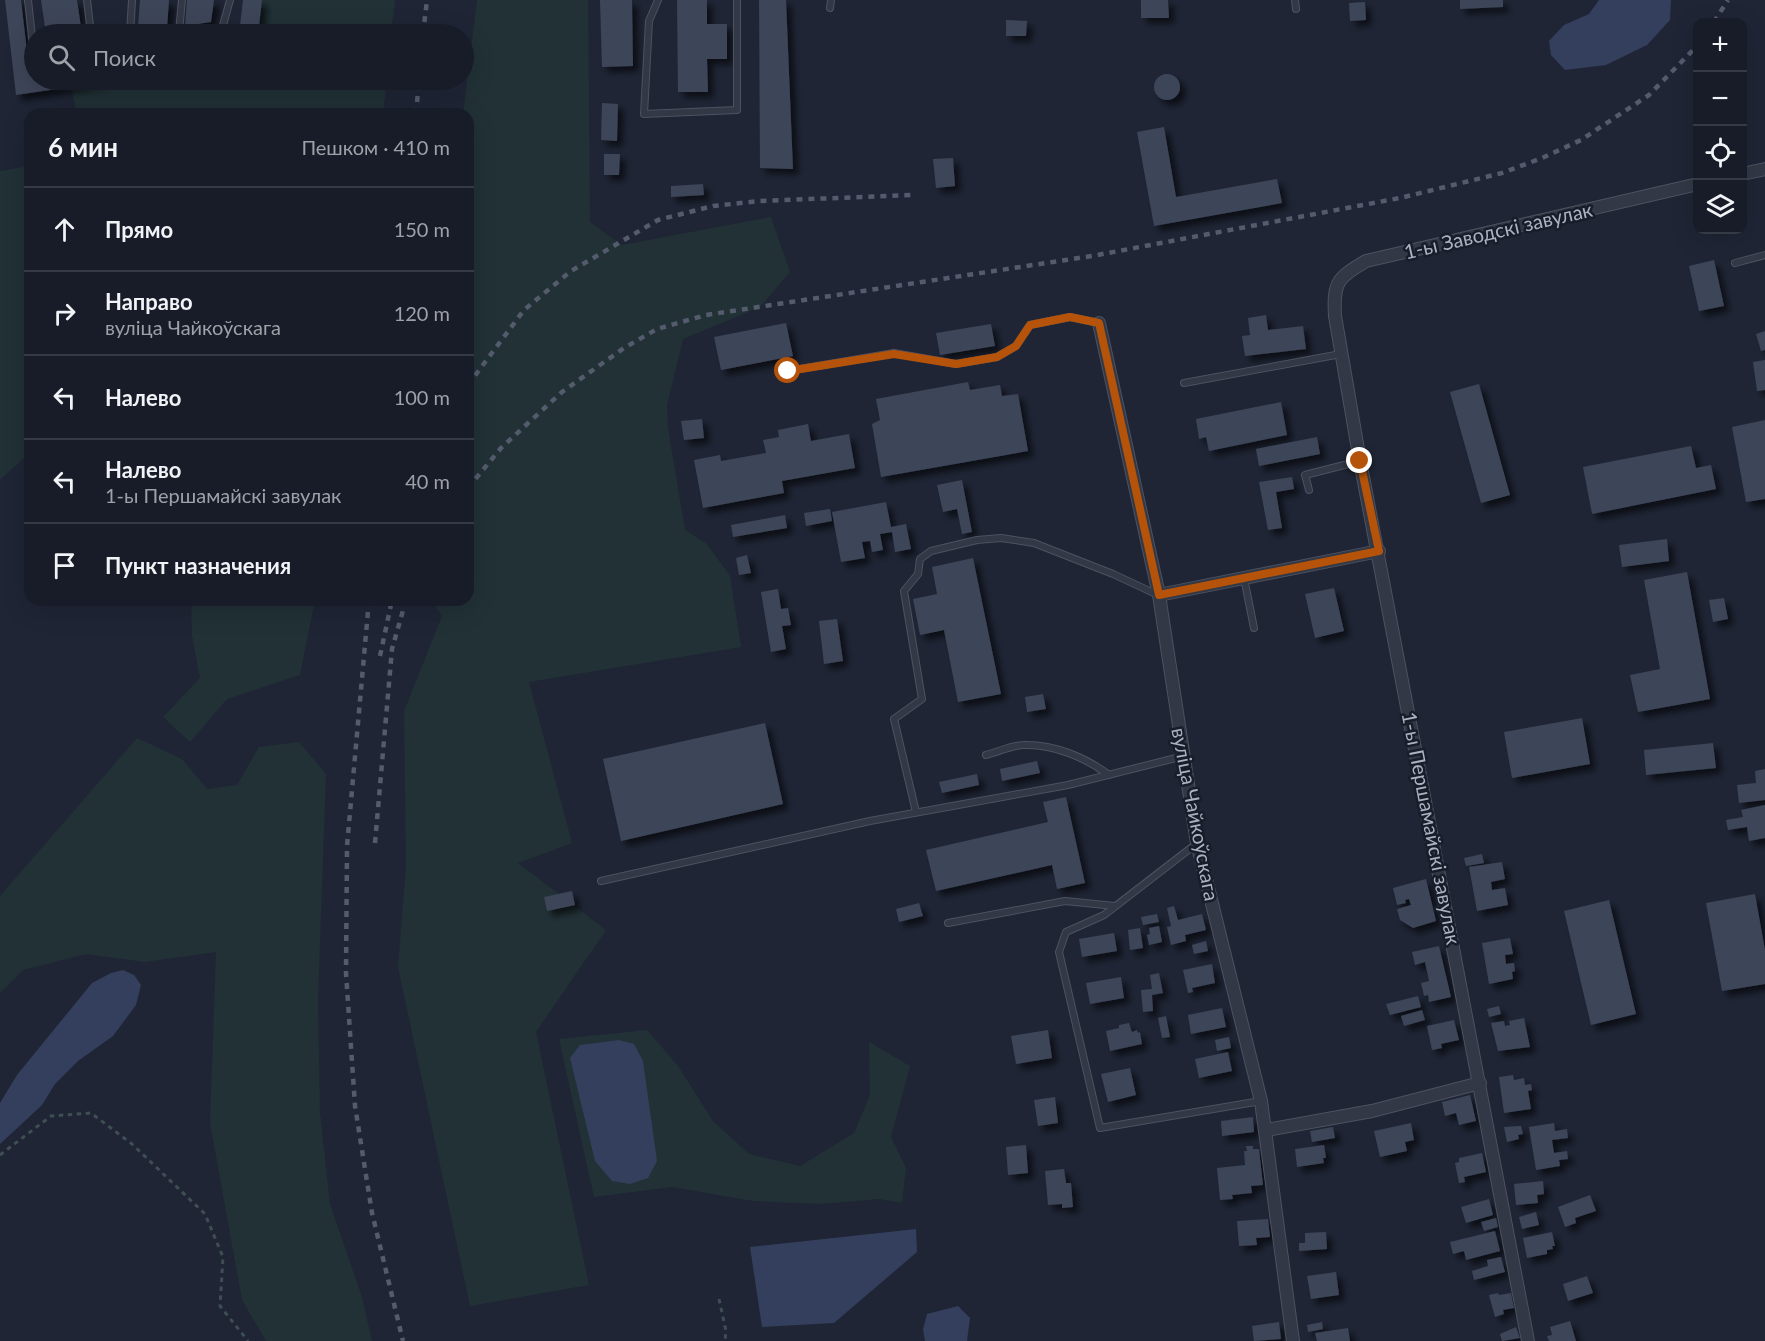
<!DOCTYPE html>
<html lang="ru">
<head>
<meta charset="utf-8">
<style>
	body { margin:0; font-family:Lato,sans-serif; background:#202530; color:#f1f3f6 }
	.controls { position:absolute; right:18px; top:18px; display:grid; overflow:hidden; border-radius:12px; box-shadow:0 6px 24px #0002 }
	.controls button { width:54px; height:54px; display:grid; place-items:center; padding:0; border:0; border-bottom:2px solid #363a45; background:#171c28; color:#f1f3f6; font:30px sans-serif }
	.stop { position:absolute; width:18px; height:18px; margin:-14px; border:4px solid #b45309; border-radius:50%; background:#fff }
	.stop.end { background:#b45309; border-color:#fff; box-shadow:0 2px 6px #0008 }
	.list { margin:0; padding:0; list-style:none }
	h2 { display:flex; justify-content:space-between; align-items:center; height:78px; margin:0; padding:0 24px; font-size:26px }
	h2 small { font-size:20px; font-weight:400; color:#9ea1a8 }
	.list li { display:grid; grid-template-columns:39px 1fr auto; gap:18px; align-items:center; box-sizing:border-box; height:84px; padding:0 24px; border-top:2px solid #363a45 }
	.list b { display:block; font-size:22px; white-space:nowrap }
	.list p { margin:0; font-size:20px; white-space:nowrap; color:#9ea1a8 }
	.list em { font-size:20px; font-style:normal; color:#9ea1a8 }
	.icon { flex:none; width:33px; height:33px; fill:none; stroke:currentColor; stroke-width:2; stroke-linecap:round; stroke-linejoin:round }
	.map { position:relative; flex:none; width:1765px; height:1341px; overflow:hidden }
	.search { position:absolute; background:#171c28; box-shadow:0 6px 24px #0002; left:24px; top:24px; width:450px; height:66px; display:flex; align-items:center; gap:15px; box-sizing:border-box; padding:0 21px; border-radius:33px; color:#9ea1a8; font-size:22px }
	.panel { position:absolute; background:#171c28; box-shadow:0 6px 24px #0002; left:24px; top:108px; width:450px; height:498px; border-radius:18px }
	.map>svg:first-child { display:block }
	.green { fill:#213136 }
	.water { fill:#333f5c }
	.building { fill:#3d4558; filter:url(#shadow) }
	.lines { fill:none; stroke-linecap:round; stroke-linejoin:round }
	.service-casing { stroke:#4d5261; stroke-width:8 }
	.minor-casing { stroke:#4d5261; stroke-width:14 }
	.path { stroke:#3e4e53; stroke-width:3; stroke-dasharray:4.5 4.5; stroke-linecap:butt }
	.service { stroke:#323845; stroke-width:6 }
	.minor { stroke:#323845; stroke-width:12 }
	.rail { stroke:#545b6d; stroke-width:4.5; stroke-dasharray:6 6; stroke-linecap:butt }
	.route { stroke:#b45309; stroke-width:8 }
	.labels { text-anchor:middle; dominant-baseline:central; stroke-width:5; stroke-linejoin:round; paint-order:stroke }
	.street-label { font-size:20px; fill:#acb2c3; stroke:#181d2a }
</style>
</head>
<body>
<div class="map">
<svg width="1765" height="1341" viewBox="0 0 1765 1341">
	<defs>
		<filter id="shadow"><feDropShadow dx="5.5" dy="5.5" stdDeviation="3" flood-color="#0009"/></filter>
	</defs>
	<rect width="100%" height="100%" fill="#1f2535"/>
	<!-- green -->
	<g class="green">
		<polygon points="262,0 395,0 391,34 258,34"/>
		<polygon points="477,0 588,0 590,222 622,245 771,217 790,272 760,307 683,339 667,405 668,428 685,530 707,544 730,576 741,647 529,682 572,843 518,863 606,930 536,1032 589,1285 470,1306 398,967 406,866 404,711 442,616 431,600 468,600 468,114 463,114"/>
		<polygon points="120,80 387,80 383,114 77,114 71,87"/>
		<polygon points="30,166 30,452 0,480 0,171"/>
		<polygon points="191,600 315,600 300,675 227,699 190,742 163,717 200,678 192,636"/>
		<polygon points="137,738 182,759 207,789 237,785 259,747 299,742 326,774 318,1000 320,1113 330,1204 362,1297 372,1341 266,1341 242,1300 210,1123 216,952 145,962 86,954 23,970 0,993 0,896"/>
		<polygon points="647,1030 678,1066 713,1121 749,1154 800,1166 854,1133 870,1095 869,1042 910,1066 891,1137 906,1168 902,1203 879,1199 820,1204 753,1201 672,1187 594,1197 559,1039"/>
	</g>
	<!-- water -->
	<g class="water">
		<polygon points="1599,0 1671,0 1670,20 1647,45 1606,65 1565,70 1551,55 1549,41 1564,25 1589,14"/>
		<polygon points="123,970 134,975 141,985 136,1005 113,1036 78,1061 55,1084 42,1105 0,1144 0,1103 17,1075 92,983 111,973"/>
		<polygon points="619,1040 634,1044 643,1061 657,1161 648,1178 630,1184 612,1181 595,1161 570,1058 580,1045"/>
		<polygon points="916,1229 917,1252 834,1323 762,1327 750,1247"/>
		<polygon points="958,1306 970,1318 967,1341 925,1341 923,1329 927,1314"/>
	</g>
	<!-- building -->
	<g class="building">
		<polygon points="5,0 21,0 29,69 34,68 34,80 111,81 16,95"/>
		<polygon points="41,0 77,0 82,34 46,34"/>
		<polygon points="140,0 169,0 167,28 138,26"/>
		<polygon points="187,0 214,0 211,22 185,26"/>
		<polygon points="243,0 262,0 258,34 239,34"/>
		<polygon points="600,0 632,0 633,66 602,67"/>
		<polygon points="677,0 707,0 707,24 727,24 727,59 707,59 708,92 678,92"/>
		<polygon points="759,0 786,0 793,169 760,168"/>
		<polygon points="1141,0 1168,0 1169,18 1141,18"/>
		<polygon points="1460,0 1503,0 1503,7 1460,9"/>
		<polygon points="1365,2 1366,20 1350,21 1349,3"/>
		<polygon points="1006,20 1027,21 1026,36 1006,36"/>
		<circle cx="1167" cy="87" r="13"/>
		<polygon points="602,103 618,104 617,141 601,140"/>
		<polygon points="1164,127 1176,197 1277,179 1282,203 1154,226 1137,132"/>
		<polygon points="604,154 620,154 619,175 604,175"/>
		<polygon points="953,158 955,186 936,188 933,159"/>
		<polygon points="703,184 704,195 671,197 671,186"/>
		<polygon points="1714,260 1724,306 1699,311 1689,266"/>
		<polygon points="1266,315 1268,330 1303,326 1306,349 1245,356 1242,336 1250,335 1248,318"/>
		<polygon points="786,323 793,356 721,370 714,337"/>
		<polygon points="991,324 995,346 940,355 936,333"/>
		<polygon points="1765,331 1765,350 1761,351 1756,334"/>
		<polygon points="1765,360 1765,390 1757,391 1753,362"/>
		<polygon points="968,382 970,390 1000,385 1002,396 1018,394 1028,451 881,477 872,424 880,420 876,399"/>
		<polygon points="1479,384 1510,495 1481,503 1450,392"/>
		<polygon points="1281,402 1287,435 1209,451 1206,437 1199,439 1196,419"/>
		<polygon points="702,419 704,438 684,440 681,421"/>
		<polygon points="1765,420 1765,499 1746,502 1732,427"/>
		<polygon points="808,424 811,441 849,434 855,468 782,481 784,493 703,508 694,460 720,455 721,461 766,453 763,440 779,437 778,430"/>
		<polygon points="1317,437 1320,454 1259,466 1256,449"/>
		<polygon points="1691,446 1696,468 1711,465 1716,489 1592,514 1583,467"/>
		<polygon points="1292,477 1294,489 1276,492 1282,528 1268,530 1259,482"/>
		<polygon points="962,480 972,532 962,534 957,509 943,512 937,485"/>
		<polygon points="886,502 891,527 906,524 911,549 895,552 892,532 880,534 883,550 872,552 870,541 862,542 865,558 841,562 832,512"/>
		<polygon points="830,509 832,521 806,526 804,513"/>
		<polygon points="785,515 787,528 733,537 731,525"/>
		<polygon points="1667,539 1669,561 1622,567 1619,545"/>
		<polygon points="747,555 751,573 739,575 736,558"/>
		<polygon points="973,558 1001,694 958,702 944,630 920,635 913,599 937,594 932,567"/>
		<polygon points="1687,572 1710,699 1638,712 1630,675 1660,669 1644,580"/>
		<polygon points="1334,588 1344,631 1315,638 1305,594"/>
		<polygon points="778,589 781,609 788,608 791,625 782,626 786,649 771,652 761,592"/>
		<polygon points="1724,598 1728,619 1713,622 1709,600"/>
		<polygon points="837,619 843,661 824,664 819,621"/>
		<polygon points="1043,694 1046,709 1027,712 1025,697"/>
		<polygon points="1582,718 1590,764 1512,778 1504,732"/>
		<polygon points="765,723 783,804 621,841 603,759"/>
		<polygon points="1713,743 1716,768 1646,775 1644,750"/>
		<polygon points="1037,761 1040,773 1002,781 1000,769"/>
		<polygon points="1765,769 1765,800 1739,803 1737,785 1756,783 1755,771"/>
		<polygon points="977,774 979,785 942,793 939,782"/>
		<polygon points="1066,797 1085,883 1057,889 1052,865 936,891 926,850 1048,822 1043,802"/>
		<polygon points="1765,805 1765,838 1749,841 1747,827 1728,830 1726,820 1743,817 1741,810"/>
		<polygon points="1482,854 1484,863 1466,866 1464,858"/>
		<polygon points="1502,862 1505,879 1491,882 1492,890 1505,888 1508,905 1477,911 1469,867"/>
		<polygon points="1426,879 1436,921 1413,928 1400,920 1397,909 1411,905 1409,899 1405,900 1406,903 1397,905 1393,888"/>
		<polygon points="572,891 575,905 547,911 544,897"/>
		<polygon points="1755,894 1765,950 1765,984 1722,991 1706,903"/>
		<polygon points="1609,900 1636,1014 1591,1025 1564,911"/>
		<polygon points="919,903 923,916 899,922 896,909"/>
		<polygon points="1174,906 1178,920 1202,914 1206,930 1185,935 1186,941 1171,945 1167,927 1171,926 1167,908"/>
		<polygon points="1157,914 1159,922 1143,925 1141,917"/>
		<polygon points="1159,926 1162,942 1149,945 1147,935 1150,934 1149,928"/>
		<polygon points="1140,928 1143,948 1130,950 1128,930"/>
		<polygon points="1114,933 1117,951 1082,957 1079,939"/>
		<polygon points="1510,938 1513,954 1505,955 1506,964 1514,963 1515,971 1512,972 1513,979 1489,984 1482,943"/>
		<polygon points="1206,941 1208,951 1194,954 1192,945"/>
		<polygon points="1439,946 1451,997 1429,1002 1428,995 1424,996 1421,983 1429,981 1425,962 1415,965 1412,952"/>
		<polygon points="1212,964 1215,983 1192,988 1193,992 1188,993 1183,970"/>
		<polygon points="1159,973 1163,993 1152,995 1153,1011 1143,1012 1141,990 1152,989 1150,975"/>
		<polygon points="1121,977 1124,998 1090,1004 1086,983"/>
		<polygon points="1418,996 1421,1007 1390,1015 1386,1004"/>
		<polygon points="1499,1006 1501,1014 1489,1017 1487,1009"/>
		<polygon points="1222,1008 1226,1027 1191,1034 1188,1015"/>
		<polygon points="1422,1010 1425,1020 1404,1026 1401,1016"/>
		<polygon points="1166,1016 1170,1037 1162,1038 1158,1018"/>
		<polygon points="1524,1018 1530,1047 1498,1051 1491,1023 1504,1021 1505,1026 1510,1025 1509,1021"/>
		<polygon points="1454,1020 1459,1040 1441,1044 1442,1048 1432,1050 1427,1026"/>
		<polygon points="1129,1023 1132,1032 1137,1030 1138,1033 1140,1032 1142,1044 1110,1051 1106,1031 1119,1028 1119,1025"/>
		<polygon points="1048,1030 1052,1058 1016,1064 1011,1036"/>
		<polygon points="1229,1037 1231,1048 1217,1051 1215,1040"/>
		<polygon points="1228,1052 1232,1071 1199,1078 1195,1059"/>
		<polygon points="1130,1068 1136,1095 1108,1102 1101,1074"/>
		<polygon points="1513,1075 1514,1080 1524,1078 1525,1085 1531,1084 1532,1090 1528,1091 1531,1109 1504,1113 1499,1077"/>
		<polygon points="1470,1095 1476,1121 1459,1125 1456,1113 1445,1116 1442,1102"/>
		<polygon points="1055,1097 1058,1123 1038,1126 1034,1100"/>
		<polygon points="1253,1117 1254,1132 1222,1136 1221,1121"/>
		<polygon points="1411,1123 1414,1140 1405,1142 1407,1151 1380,1157 1374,1131"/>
		<polygon points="1554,1123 1555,1131 1567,1129 1568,1138 1552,1140 1554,1153 1567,1151 1568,1159 1559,1160 1560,1166 1536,1170 1529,1127"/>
		<polygon points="1521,1126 1523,1134 1518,1135 1519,1139 1507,1142 1504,1127"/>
		<polygon points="1333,1127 1335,1138 1312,1142 1310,1131"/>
		<polygon points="1026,1145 1028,1173 1008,1175 1006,1147"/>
		<polygon points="1324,1145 1326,1158 1323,1158 1324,1163 1297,1167 1295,1149"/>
		<polygon points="1246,1146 1253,1146 1253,1149 1259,1149 1263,1185 1251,1186 1252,1193 1232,1195 1233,1199 1220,1200 1217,1168 1245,1165 1244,1151 1247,1151"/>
		<polygon points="1482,1153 1486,1172 1464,1177 1465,1182 1459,1183 1455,1163 1459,1162 1459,1158"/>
		<polygon points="1064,1169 1066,1183 1071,1183 1073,1207 1062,1208 1062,1204 1048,1205 1045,1171"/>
		<polygon points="1543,1181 1544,1194 1537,1195 1538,1203 1516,1205 1514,1184"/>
		<polygon points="1590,1195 1596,1211 1575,1218 1576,1223 1565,1227 1558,1207"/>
		<polygon points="1489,1199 1493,1215 1466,1223 1461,1207"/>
		<polygon points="1536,1212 1539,1225 1522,1229 1519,1217"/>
		<polygon points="1496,1218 1498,1227 1484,1231 1481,1222"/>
		<polygon points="1268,1219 1270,1237 1256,1238 1257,1245 1239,1246 1237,1221"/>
		<polygon points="1495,1231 1500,1251 1466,1260 1464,1251 1453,1254 1450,1242"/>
		<polygon points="1326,1232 1327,1249 1299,1251 1299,1243 1305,1243 1305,1233"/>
		<polygon points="1552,1232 1555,1246 1552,1246 1553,1249 1547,1250 1547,1254 1527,1258 1523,1238"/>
		<polygon points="1501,1257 1505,1272 1474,1280 1472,1271 1488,1266 1487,1260"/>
		<polygon points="1336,1272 1339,1295 1311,1299 1307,1276"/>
		<polygon points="1587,1276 1593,1293 1568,1301 1563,1284"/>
		<polygon points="1498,1293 1499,1295 1511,1293 1514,1308 1503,1310 1504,1314 1495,1317 1489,1295"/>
		<polygon points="1570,1321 1576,1341 1549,1341 1547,1336 1552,1335 1550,1327"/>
		<polygon points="1279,1322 1281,1339 1254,1341 1252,1326"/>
		<polygon points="1322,1322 1323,1329 1308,1332 1307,1325"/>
		<polygon points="1516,1327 1520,1338 1502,1341 1500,1334"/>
		<polygon points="1348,1328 1350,1341 1317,1341 1315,1333"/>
	</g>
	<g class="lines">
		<defs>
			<g id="service">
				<polyline points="28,0 34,56"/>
				<polyline points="87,0 91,34"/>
				<polyline points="658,0 649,21 644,114 737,110 737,0"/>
				<polyline points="1295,0 1296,9"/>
				<polyline points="830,8 831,0"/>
				<polyline points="179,32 182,0"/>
				<polyline points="130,34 132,0"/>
				<polyline points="155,34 222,29 230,0"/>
				<polyline points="1735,263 1765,255"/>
				<polyline points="788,371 894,353 956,364 997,357 1016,346 1030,325 1070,317 1099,323"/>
				<polyline points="1184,383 1341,354"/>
				<polyline points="1309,490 1305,475 1360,461"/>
				<polyline points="1244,578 1254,628"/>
				<path d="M 986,755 C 998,752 1012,745 1024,745 C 1053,744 1085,757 1109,775"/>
				<polyline points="916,812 894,719 922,699 904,591 918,574 920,559 931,551 977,540 1001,538 1034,543 1113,574 1158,595"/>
				<polyline points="1196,844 1104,915 1066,932 1059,952 1100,1128 1261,1101"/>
				<polyline points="601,881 870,821 1068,785 1184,756"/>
				<polyline points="948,923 1065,901 1115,906"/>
			</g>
			<g id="minor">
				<polyline points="1742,174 1765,169"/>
				<polyline points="1099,323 1159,595 1197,843 1261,1101 1293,1341"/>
				<polyline points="1159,595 1379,551"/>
				<polyline points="1266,1130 1372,1111 1480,1083"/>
				<path d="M 1528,1341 L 1360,461 L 1335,316 C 1333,281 1338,278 1366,261 L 1698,184"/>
			</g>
		</defs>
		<!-- service casing -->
		<use href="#service" class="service-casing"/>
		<!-- minor casing -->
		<use href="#minor" class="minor-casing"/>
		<!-- path -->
		<g class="path">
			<polyline points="0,1155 51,1116 91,1113 132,1144 205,1214 223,1257 220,1306 248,1341"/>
			<polyline points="719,1299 726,1331 725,1341"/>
		</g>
		<!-- service -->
		<use href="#service" class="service"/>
		<!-- minor -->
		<use href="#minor" class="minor"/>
		<!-- rail -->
		<g class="rail">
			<polyline points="1714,22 1728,0"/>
			<polyline points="423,34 427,0"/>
			<polyline points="416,114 419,80"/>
			<polyline points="468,385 524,310 571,271 658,220 713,206 760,201 912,195"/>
			<polyline points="468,488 501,448 562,392 624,348 657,329 706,315 1092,256 1400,198 1502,173 1542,158 1581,140 1649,95 1698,45"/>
			<polyline points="369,600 347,846 346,973 355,1106 372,1213 403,1341"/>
			<polyline points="380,656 392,600"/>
			<polyline points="375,843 392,649 406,600"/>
		</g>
	</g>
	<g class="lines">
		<!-- route -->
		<polyline class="route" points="788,371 894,354 956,364 997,357 1016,346 1030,325 1070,317 1099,323 1159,595 1379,551 1360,461"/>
	</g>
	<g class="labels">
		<!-- street labels -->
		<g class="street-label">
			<text transform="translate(1498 230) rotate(-13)">1-ы Заводскі завулак</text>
			<text transform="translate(1196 814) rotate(79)">вуліца Чайкоўскага</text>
			<text transform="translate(1432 828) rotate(79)">1-ы Першамайскі завулак</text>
		</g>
	</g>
</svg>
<div class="controls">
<button>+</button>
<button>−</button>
<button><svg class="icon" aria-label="locate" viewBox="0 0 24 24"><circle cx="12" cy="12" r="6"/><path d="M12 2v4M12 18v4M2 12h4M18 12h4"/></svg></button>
<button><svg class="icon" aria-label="layers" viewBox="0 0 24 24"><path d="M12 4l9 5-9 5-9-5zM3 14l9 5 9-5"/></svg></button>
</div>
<div class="stop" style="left:788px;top:371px"></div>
<div class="stop end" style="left:1360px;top:461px"></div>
<div class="search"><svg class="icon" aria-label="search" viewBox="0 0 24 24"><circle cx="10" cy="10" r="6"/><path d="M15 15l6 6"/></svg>Поиск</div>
<section class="panel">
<h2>6 мин<small>Пешком · 410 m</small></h2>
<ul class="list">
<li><svg class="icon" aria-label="ahead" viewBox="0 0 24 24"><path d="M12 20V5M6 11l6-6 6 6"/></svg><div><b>Прямо</b></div><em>150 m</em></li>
<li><svg class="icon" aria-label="right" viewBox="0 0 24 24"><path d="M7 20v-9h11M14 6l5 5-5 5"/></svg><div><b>Направо</b><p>вуліца Чайкоўскага</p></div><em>120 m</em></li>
<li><svg class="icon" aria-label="left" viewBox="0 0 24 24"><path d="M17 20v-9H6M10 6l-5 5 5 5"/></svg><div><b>Налево</b></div><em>100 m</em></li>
<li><svg class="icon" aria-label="left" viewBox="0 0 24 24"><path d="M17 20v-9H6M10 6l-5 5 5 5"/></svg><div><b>Налево</b><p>1-ы Першамайскі завулак</p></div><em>40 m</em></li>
<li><svg class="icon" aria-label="arrive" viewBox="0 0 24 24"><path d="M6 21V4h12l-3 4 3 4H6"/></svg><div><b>Пункт назначения</b></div></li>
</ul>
</section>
</div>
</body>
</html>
